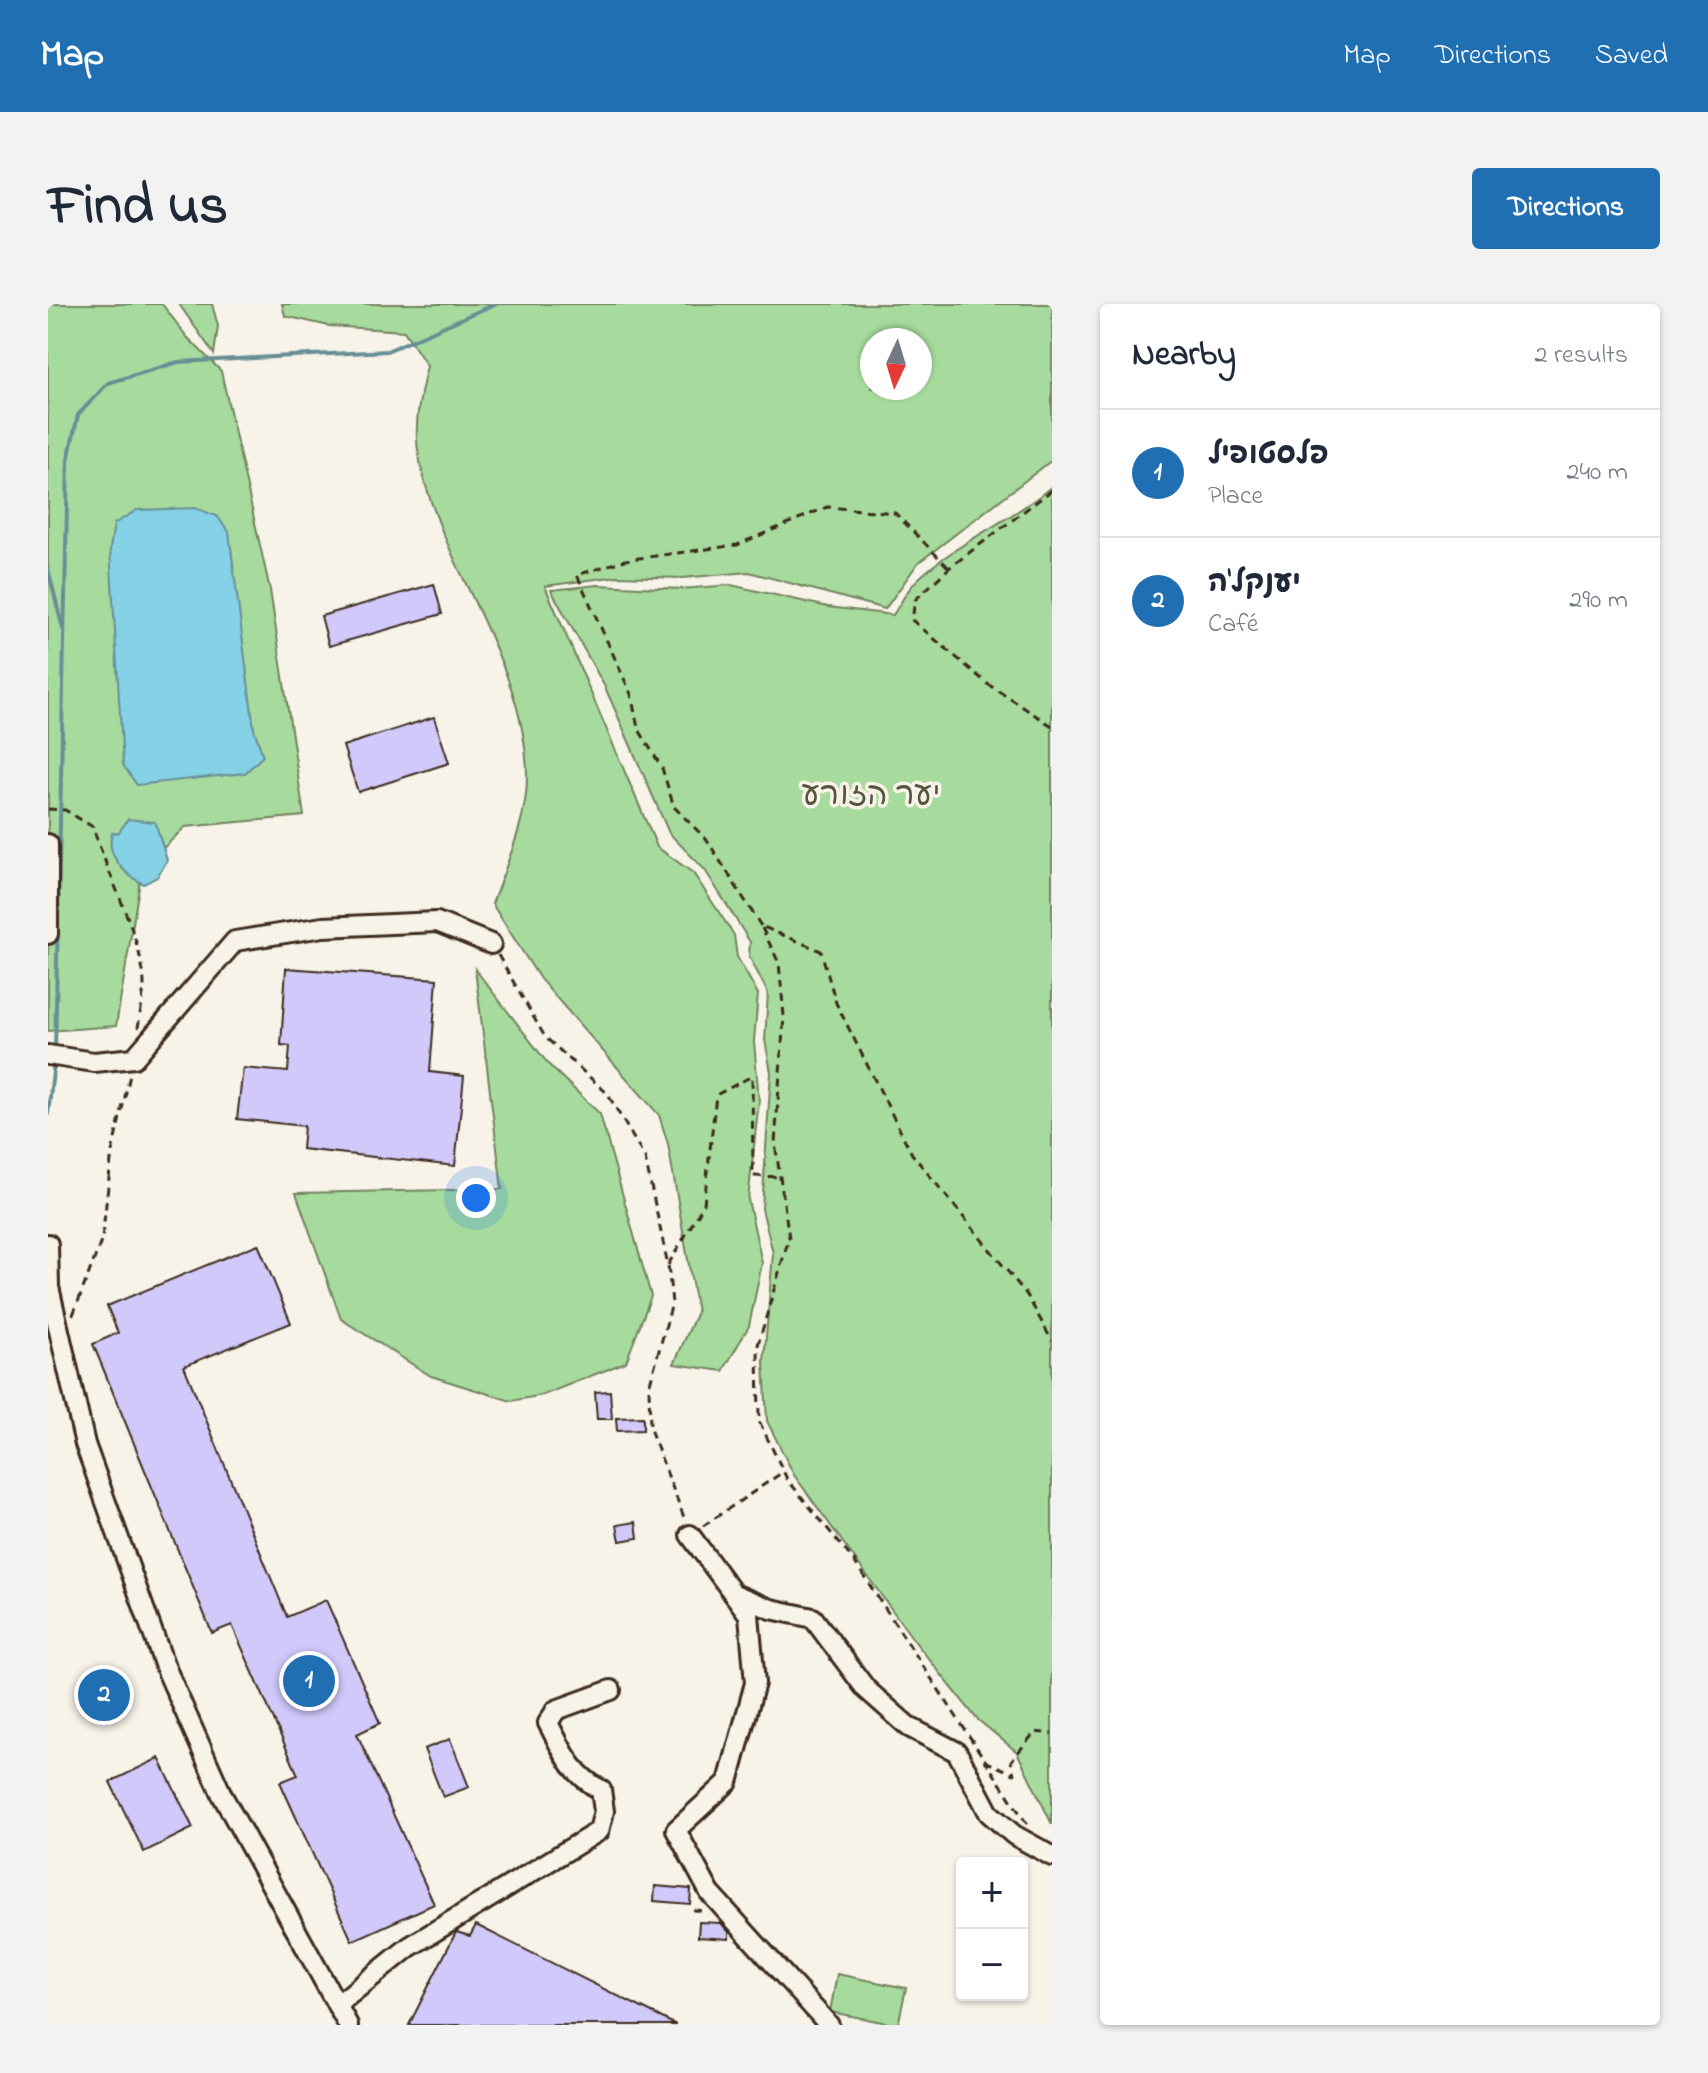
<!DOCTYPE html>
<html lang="en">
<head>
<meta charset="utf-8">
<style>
	body { margin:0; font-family:"Indie Flower","Playpen Sans Hebrew",sans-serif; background:#f2f2f3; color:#1f2937 }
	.controls { position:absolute; right:24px; bottom:24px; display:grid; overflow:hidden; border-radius:8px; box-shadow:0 2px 6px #0004 }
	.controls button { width:72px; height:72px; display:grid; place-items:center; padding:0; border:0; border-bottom:2px solid #e0e1e3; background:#fff; color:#1f2937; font:40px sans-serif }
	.compass { position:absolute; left:812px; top:24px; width:72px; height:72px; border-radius:50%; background:#fff; box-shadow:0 2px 6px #0004; rotate:184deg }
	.you { position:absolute; left:428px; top:894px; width:28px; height:28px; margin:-20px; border:6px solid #fff; border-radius:50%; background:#1a73e8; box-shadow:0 0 0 12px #1a73e833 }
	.badge { display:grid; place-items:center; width:52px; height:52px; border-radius:50%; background:#1f6fb2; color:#fff; font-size:26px; font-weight:700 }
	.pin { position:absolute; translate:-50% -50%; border:4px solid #fff; box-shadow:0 2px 8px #0006 }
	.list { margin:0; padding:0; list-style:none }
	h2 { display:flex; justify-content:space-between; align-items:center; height:104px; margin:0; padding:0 32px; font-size:34px }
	h2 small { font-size:26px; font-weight:400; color:#747a83 }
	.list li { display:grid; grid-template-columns:52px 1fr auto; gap:24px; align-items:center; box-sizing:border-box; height:128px; padding:0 32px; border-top:2px solid #e0e1e3 }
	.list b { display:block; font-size:30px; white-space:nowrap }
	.list p { margin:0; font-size:26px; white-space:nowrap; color:#747a83 }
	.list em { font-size:26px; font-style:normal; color:#747a83 }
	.map { position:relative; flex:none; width:1004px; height:1721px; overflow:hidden; border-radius:8px }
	header { display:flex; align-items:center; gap:48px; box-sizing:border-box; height:112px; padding:0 40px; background:#1f6fb2; color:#fff }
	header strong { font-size:38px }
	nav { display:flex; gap:44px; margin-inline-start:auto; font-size:28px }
	.intro { display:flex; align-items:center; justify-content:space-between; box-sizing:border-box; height:192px; padding:0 48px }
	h1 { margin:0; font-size:56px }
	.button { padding:20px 36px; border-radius:8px; background:#1f6fb2; color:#fff; font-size:28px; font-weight:700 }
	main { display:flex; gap:48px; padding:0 48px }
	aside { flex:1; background:#fff; border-radius:8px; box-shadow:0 2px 6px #0004 }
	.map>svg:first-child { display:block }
	.green { fill:#a7db9d; stroke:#71825e; stroke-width:2; fill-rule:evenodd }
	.water { fill:#85d1e5; stroke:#678e95; stroke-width:2 }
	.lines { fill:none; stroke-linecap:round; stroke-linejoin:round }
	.stream { stroke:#678e95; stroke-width:4 }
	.building { fill:#d2c9fb; stroke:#3b2a1e; stroke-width:2 }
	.minor-casing { stroke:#3b2a1e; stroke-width:24 }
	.path { stroke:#3b2a1e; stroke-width:3; stroke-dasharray:8 6; stroke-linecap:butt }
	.minor { stroke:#f7f3e8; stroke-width:18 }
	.labels { text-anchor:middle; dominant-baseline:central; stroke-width:7; stroke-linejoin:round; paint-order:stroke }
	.park-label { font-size:32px; fill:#56563e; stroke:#f7f3e8 }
</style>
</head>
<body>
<header>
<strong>Map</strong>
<nav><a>Map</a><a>Directions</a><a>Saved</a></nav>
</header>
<div class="intro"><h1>Find us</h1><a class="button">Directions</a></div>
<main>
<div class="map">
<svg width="1004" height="1721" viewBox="0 0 1004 1721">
	<rect width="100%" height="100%" fill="#f7f3e8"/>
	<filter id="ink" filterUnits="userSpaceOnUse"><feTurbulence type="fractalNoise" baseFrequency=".0125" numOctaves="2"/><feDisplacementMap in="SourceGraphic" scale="16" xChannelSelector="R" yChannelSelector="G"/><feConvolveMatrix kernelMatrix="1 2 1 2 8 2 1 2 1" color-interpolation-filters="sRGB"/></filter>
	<g filter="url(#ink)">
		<!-- green -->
		<g class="green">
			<polygon points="0,0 114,0 139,33 173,67 222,286 256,512 137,523 94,565 68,722 0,727"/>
			<polygon points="131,0 164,0 170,22 166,50"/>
			<path d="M 234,0 L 1004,0 L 1004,156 L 870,259 L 837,305 L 701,268 L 634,274 L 570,272 L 497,282 L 609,543 L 645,569 L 686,631 L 689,653 L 710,690 L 706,737 L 711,797 L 700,896 L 714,959 L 701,1022 L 675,1067 L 626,1060 L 649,1008 L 620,840 L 611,811 L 492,675 L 444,600 C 459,559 480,514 479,470 C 477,356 392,262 371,153 C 365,123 372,91 379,62 L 356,27 L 281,22 L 237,12 ZM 824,36 L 872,36 L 872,84 L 824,84 Z"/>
			<path d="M 1004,182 L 1004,1520 L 969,1448 L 929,1415 L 868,1339 L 746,1171 L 719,1117 L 716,1057 L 725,949 L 714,905 L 723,768 L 717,736 L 720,689 L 701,652 L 702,638 L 657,566 L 621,529 L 557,383 L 503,286 L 550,281 L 633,285 L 683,281 L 780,303 L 845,311 C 853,299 860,284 870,275 C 910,237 962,218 1004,182 Z"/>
			<polygon points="427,665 501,761 552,810 603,992 578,1058 495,1091 463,1097 383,1072 293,1015 248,889 454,885"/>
			<polygon points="789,1670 858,1684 850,1721 782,1708"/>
		</g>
		<!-- water -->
		<g class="water">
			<polygon points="147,204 169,212 181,228 206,425 215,452 197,469 89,481 75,461 62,245 66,220 89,206"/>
			<path d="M 80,515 L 107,518 L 119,556 L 109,573 L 96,580 C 77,572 57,550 64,529 L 71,528 Z"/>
		</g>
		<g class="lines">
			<!-- stream -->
			<g class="stream">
				<polyline points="0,265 15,325"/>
				<polyline points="7,746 20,156 30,111 60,79 130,58 339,47 447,0"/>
				<polyline points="0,810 6,759"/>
			</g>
		</g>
		<!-- building -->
		<g class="building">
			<polygon points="386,280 394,310 281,342 273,312"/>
			<polygon points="386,413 401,459 310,488 295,442"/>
			<polygon points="238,664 389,675 382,768 416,772 407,862 254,845 256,822 189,815 195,764 240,768 242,742 233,741"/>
			<polygon points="210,940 243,1019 136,1062 239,1313 278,1296 332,1419 309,1430 386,1600 304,1637 232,1478 250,1471 184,1321 164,1329 45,1040 70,1029 59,1002"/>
			<polygon points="562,1087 564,1115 549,1115 547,1088"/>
			<polygon points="595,1113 595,1126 569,1127 568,1114"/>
			<polygon points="588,1218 590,1234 572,1237 569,1221"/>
			<polygon points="402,1435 421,1483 395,1493 376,1445"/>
			<polygon points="111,1454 145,1524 96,1548 62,1478"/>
			<polygon points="607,1582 643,1585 642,1600 606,1597"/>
			<polygon points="651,1618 673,1619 681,1628 681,1635 650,1633"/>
			<polygon points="428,1621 628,1721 361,1721 408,1628 422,1632"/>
		</g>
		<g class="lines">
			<defs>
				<g id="minor">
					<polyline points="0,540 0,630"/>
					<polyline points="0,751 46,758 86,754 187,637 275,623 389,618 443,640"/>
					<polyline points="0,940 1,983 37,1140 116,1360 174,1491 300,1721"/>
					<polyline points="642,1231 701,1311 707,1379 680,1478 628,1526 662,1589 781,1721"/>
					<polyline points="686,1290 723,1305 765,1314 818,1385 861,1423 909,1448 941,1509 966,1531 1004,1552"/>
					<path d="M 289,1701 L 361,1643 L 551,1527 L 556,1507 L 553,1486 C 523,1470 515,1447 500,1419 L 508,1406 L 563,1386"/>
				</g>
			</defs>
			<!-- minor casing -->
			<use href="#minor" class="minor-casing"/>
			<!-- path -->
			<g class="path">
				<polyline points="1004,186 901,264 867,296 864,316 941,381 1004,422"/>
				<path d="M 0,505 L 17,506 L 45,523 C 58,568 96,638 96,681 C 95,695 92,710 90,724"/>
				<polyline points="713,622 659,536 626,503 614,464 590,424 583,390 529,271 577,256 689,241 779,203 847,209 901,264"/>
				<polyline points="450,651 497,733 559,789 597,854 620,961 624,999 601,1083 602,1125 637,1216"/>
				<polyline points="620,961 656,900 668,791 704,772 705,872 732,873"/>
				<polyline points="25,1011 54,935 64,848 82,771"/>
				<polyline points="655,1222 735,1168"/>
				<polyline points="937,1457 966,1470 963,1457 987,1428 1004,1430"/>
				<polyline points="979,1520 806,1257 739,1175 711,1117 710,1041 741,934 727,839 736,712 731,659 713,622 773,647 788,699 864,850 979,991 1004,1037"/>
				<polyline points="645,1606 658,1607"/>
			</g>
			<!-- minor -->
			<use href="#minor" class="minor"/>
		</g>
	</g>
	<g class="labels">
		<!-- park labels -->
		<g class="park-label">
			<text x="823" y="492">יער הזורע</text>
		</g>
	</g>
</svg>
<div class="controls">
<button>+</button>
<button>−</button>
</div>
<svg class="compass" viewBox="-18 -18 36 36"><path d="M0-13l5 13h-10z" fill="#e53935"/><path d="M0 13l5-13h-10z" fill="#747a83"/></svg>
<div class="you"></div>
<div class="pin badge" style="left:261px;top:1377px">1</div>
<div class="pin badge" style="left:56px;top:1391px">2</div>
</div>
<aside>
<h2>Nearby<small>2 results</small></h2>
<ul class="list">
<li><span class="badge">1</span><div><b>פלסטופיל</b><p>Place</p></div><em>240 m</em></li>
<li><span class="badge">2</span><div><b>יענקל'ה</b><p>Café</p></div><em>290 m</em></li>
</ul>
</aside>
</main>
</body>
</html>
